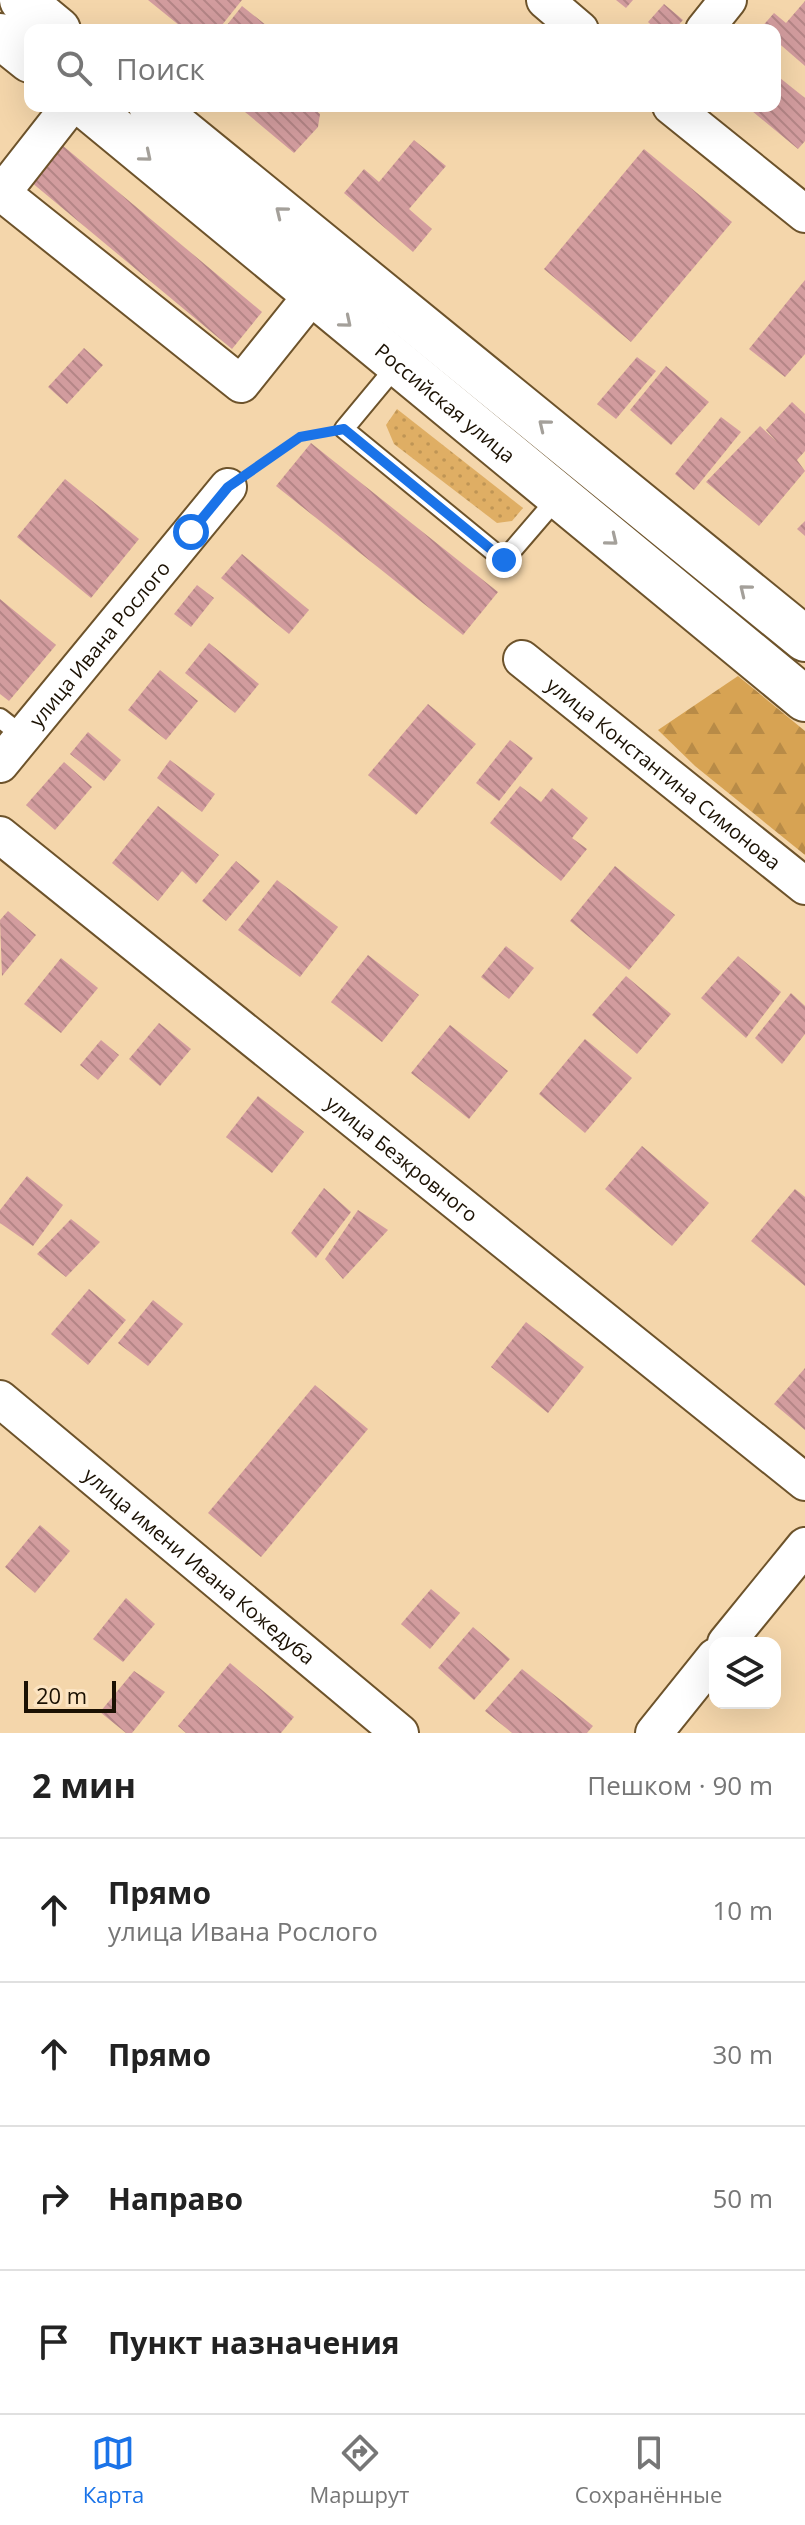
<!DOCTYPE html>
<html lang="ru">
<head>
<meta charset="utf-8">
<style>
	body { margin:0; font-family:"Open Sans",sans-serif; background:#f6f6f6; color:#222 }
	.controls { position:absolute; right:24px; bottom:24px; display:grid; overflow:hidden; border-radius:16px; box-shadow:0 8px 32px #0002 }
	.controls button { width:72px; height:72px; display:grid; place-items:center; padding:0; border:0; border-bottom:2px solid #e0e0e0; background:#fff; color:#222; font:40px sans-serif }
	.scale { position:absolute; left:24px; bottom:20px; width:92px; box-sizing:border-box; padding-left:8px; border:4px solid #1b1103; border-top:0; font-size:22px; line-height:28px; white-space:nowrap; color:#1b1103; -webkit-text-stroke:6px #fce4c2; paint-order:stroke }
	.stop { position:absolute; width:24px; height:24px; margin:-18px; border:6px solid #1a73e8; border-radius:50%; background:#fff }
	.stop.end { background:#1a73e8; border-color:#fff; box-shadow:0 2px 8px #0008 }
	.list { margin:0; padding:0; list-style:none }
	h2 { display:flex; justify-content:space-between; align-items:center; height:104px; margin:0; padding:0 32px; font-size:34px }
	h2 small { font-size:26px; font-weight:400; color:#767676 }
	.list li { display:grid; grid-template-columns:52px 1fr auto; gap:24px; align-items:center; box-sizing:border-box; height:144px; padding:0 32px; border-top:2px solid #e0e0e0 }
	.list b { display:block; font-size:30px; white-space:nowrap }
	.list p { margin:0; font-size:26px; white-space:nowrap; color:#767676 }
	.list em { font-size:26px; font-style:normal; color:#767676 }
	.icon { flex:none; width:44px; height:44px; fill:none; stroke:currentColor; stroke-width:2; stroke-linecap:round; stroke-linejoin:round }
	.map { position:relative; flex:none; width:805px; height:1733px; overflow:hidden }
	.search { position:absolute; background:#fff; box-shadow:0 8px 32px #0002; left:24px; right:24px; top:24px; height:88px; display:flex; align-items:center; gap:20px; box-sizing:border-box; padding:0 28px; border-radius:16px; color:#767676; font-size:30px }
	.sheet { height:680px; background:#fff }
	nav { display:flex; justify-content:space-around; align-items:center; box-sizing:border-box; height:112px; border-top:2px solid #e0e0e0; background:#fff; font-size:22px; color:#767676 }
	nav a { display:grid; justify-items:center; gap:4px }
	nav .on { color:#1a73e8 }
	.map>svg:first-child { display:block }
	.grass { fill:url(#grass-dots) }
	.forest { fill:url(#forest-firs) }
	.building { fill:url(#building-back-hatch) }
	.lines { fill:none; stroke-linecap:round; stroke-linejoin:round }
	.service-casing { stroke:#6d532b; stroke-width:22 }
	.minor-casing { stroke:#6d532b; stroke-width:40 }
	.secondary-casing { stroke:#6d532b; stroke-width:48 }
	.path { stroke:#867256; stroke-width:5; stroke-dasharray:2 6; stroke-linecap:butt }
	.service { stroke:#fff; stroke-width:18 }
	.minor { stroke:#fff; stroke-width:36 }
	.secondary { stroke:#fff; stroke-width:44 }
	.oneway { stroke:#a4a09a }
	.route { stroke:#1a73e8; stroke-width:10 }
	.labels { text-anchor:middle; dominant-baseline:central; stroke-width:6; stroke-linejoin:round; paint-order:stroke }
	.street-label { font-size:20px; fill:#1b1103; stroke:#fce4c2 }
</style>
</head>
<body>
<div class="map">
<svg width="805" height="1733" viewBox="0 0 805 1733">
	<defs>
		<pattern id="grass-dots" width="8" height="8" patternUnits="userSpaceOnUse" patternTransform="scale(2)"><rect width="8" height="8" fill="#dfae64"/><path d="M2 2h.1M6 6h.1" fill="none" stroke="#bf9555" stroke-width="1.8" stroke-linecap="round"/></pattern>
		<pattern id="forest-firs" width="22" height="20" patternUnits="userSpaceOnUse" patternTransform="scale(2)"><rect width="22" height="20" fill="#d7a353"/><path d="M5 1l3.5 6h-7zM16 11l3.5 6h-7z" fill="#b88b47"/></pattern>
		<pattern id="building-back-hatch" width="6" height="6" patternUnits="userSpaceOnUse" patternTransform="scale(2)"><rect width="6" height="6" fill="#d29c9e"/><path d="M-1 5l2 2M0 0l6 6M5-1l2 2" fill="none" stroke="#b48586"/></pattern>
	</defs>
	<rect width="100%" height="100%" fill="#f4d6ab"/>
	<!-- grass -->
	<polygon class="grass" points="397,409 523,508 512,521 497,523 394,444 386,425"/>
	<!-- forest -->
	<polygon class="forest" points="738,676 805,731 805,855 695,766 658,730"/>
	<!-- building -->
	<g class="building">
		<polygon points="148,0 242,0 218,30 185,30"/>
		<polygon points="616,0 633,0 626,8"/>
		<polygon points="805,1 805,66 775,40 775,30 761,28 774,13 786,23"/>
		<polygon points="664,4 683,20 674,30 657,30 648,22"/>
		<polygon points="242,6 272,30 223,30"/>
		<polygon points="775,74 805,98 805,141 798,149 746,106 775,106"/>
		<polygon points="238,106 311,106 320,114 318,127 294,153"/>
		<polygon points="414,140 446,166 409,209 432,229 413,252 344,193 364,169 379,182"/>
		<polygon points="62,145 262,312 232,349 31,182"/>
		<polygon points="644,149 732,222 631,342 544,269"/>
		<polygon points="805,280 805,354 785,377 749,349"/>
		<polygon points="84,348 103,365 67,404 48,387"/>
		<polygon points="637,357 656,371 616,419 597,404"/>
		<polygon points="666,366 709,402 671,445 630,410"/>
		<polygon points="792,402 805,414 805,451 797,460 805,471 759,526 706,482 760,426 777,442 766,430"/>
		<polygon points="721,417 741,432 694,490 675,474"/>
		<polygon points="311,443 498,592 463,635 276,486"/>
		<polygon points="65,479 139,539 91,598 17,537"/>
		<polygon points="805,521 805,536 797,529"/>
		<polygon points="242,554 309,610 289,634 221,578"/>
		<polygon points="197,585 214,598 191,627 174,614"/>
		<polygon points="0,599 56,645 9,701 0,694"/>
		<polygon points="209,643 259,684 235,713 185,673"/>
		<polygon points="160,670 198,701 166,740 128,710"/>
		<polygon points="428,704 476,744 416,815 368,775"/>
		<polygon points="88,732 121,760 104,781 70,754"/>
		<polygon points="510,740 533,758 499,801 476,783"/>
		<polygon points="170,760 215,794 202,812 157,778"/>
		<polygon points="64,762 92,787 55,830 26,805"/>
		<polygon points="520,786 541,802 552,788 588,818 572,838 587,849 561,881 490,823"/>
		<polygon points="158,806 219,855 196,884 182,871 158,901 112,863"/>
		<polygon points="236,861 260,881 226,921 202,901"/>
		<polygon points="615,866 675,915 629,970 570,921"/>
		<polygon points="277,880 338,927 300,977 238,930"/>
		<polygon points="8,911 36,935 2,976 0,920"/>
		<polygon points="506,946 534,968 509,999 481,977"/>
		<polygon points="368,955 419,995 382,1042 331,1002"/>
		<polygon points="738,956 781,992 746,1038 701,998"/>
		<polygon points="61,958 98,988 61,1033 24,1004"/>
		<polygon points="626,976 671,1014 637,1054 592,1015"/>
		<polygon points="791,993 805,1006 805,1034 782,1064 755,1038"/>
		<polygon points="159,1023 191,1049 160,1086 129,1059"/>
		<polygon points="450,1025 508,1071 469,1119 411,1073"/>
		<polygon points="585,1039 632,1078 585,1133 539,1094"/>
		<polygon points="101,1040 119,1055 98,1080 80,1065"/>
		<polygon points="258,1096 304,1132 272,1173 226,1137"/>
		<polygon points="642,1146 709,1203 672,1246 605,1189"/>
		<polygon points="27,1176 63,1205 33,1246 0,1223 0,1210"/>
		<polygon points="324,1188 351,1212 316,1258 291,1233"/>
		<polygon points="795,1189 805,1197 805,1286 751,1241"/>
		<polygon points="358,1210 388,1230 343,1279 325,1259"/>
		<polygon points="71,1219 100,1242 66,1277 37,1254"/>
		<polygon points="89,1289 126,1320 88,1365 51,1334"/>
		<polygon points="153,1300 183,1324 148,1366 118,1343"/>
		<polygon points="526,1322 584,1367 548,1413 491,1367"/>
		<polygon points="805,1368 805,1430 774,1404"/>
		<polygon points="315,1385 368,1429 261,1557 208,1513"/>
		<polygon points="40,1525 70,1551 35,1593 5,1567"/>
		<polygon points="431,1589 460,1613 430,1649 401,1624"/>
		<polygon points="126,1598 155,1624 123,1662 93,1639"/>
		<polygon points="473,1627 510,1659 474,1700 438,1668"/>
		<polygon points="230,1663 294,1717 281,1733 186,1733 178,1726"/>
		<polygon points="522,1669 593,1726 587,1733 512,1733 485,1711"/>
		<polygon points="134,1671 165,1692 132,1733 126,1733 100,1712"/>
	</g>
	<g class="lines">
		<defs>
			<g id="service">
				<polyline points="398,364 344,429 504,560 559,496"/>
				<polyline points="0,718 23,736"/>
			</g>
			<g id="minor">
				<polyline points="545,0 580,30"/>
				<polyline points="704,30 728,0"/>
				<polyline points="70,106 2,193 241,384 313,294"/>
				<polyline points="671,106 805,214"/>
				<path id="s1" d="M 522,659 L 805,886"/>
				<path id="s2" d="M 0,764 L 228,487"/>
				<path id="s3" d="M 0,835 L 805,1482"/>
				<path id="s4" d="M 0,1399 L 400,1733"/>
				<polyline points="726,1643 805,1546"/>
				<polyline points="654,1733 715,1657"/>
			</g>
			<g id="secondary">
				<polyline points="22,0 58,30"/>
				<polyline points="0,36 30,60"/>
				<path id="s5" d="M 86,106 L 805,699"/>
				<polyline points="151,106 805,639"/>
			</g>
		</defs>
		<!-- service casing -->
		<use href="#service" class="service-casing"/>
		<!-- minor casing -->
		<use href="#minor" class="minor-casing"/>
		<!-- secondary casing -->
		<use href="#secondary" class="secondary-casing"/>
		<!-- path -->
		<polyline class="path" points="252,470 300,437 324,433"/>
		<!-- service -->
		<use href="#service" class="service"/>
		<!-- minor -->
		<use href="#minor" class="minor"/>
		<!-- secondary -->
		<use href="#secondary" class="secondary"/>
	</g>
	<!-- one-way arrows -->
	<defs><path id="oneway-chevron" d="M-2-3.5L2.5 0L-2 3.5" fill="none" stroke-width="1.6" stroke-linecap="round" stroke-linejoin="round" transform="scale(2)"/></defs>
	<g class="oneway">
		<use href="#oneway-chevron" transform="translate(146 156) rotate(40)"/>
		<use href="#oneway-chevron" transform="translate(281 212) rotate(-141)"/>
		<use href="#oneway-chevron" transform="translate(346 322) rotate(40)"/>
		<use href="#oneway-chevron" transform="translate(544 425) rotate(-141)"/>
		<use href="#oneway-chevron" transform="translate(612 540) rotate(39)"/>
		<use href="#oneway-chevron" transform="translate(745 590) rotate(-141)"/>
	</g>
	<g class="lines">
		<!-- route -->
		<polyline class="route" points="191,532 228,487 300,437 344,429 504,560"/>
	</g>
	<g class="labels">
		<!-- street labels -->
		<g class="street-label">
			<text stroke="none"><textPath href="#s5" startOffset="466">Российская улица</textPath></text>
			<text stroke="none"><textPath href="#s2" startOffset="156">улица Ивана Рослого</textPath></text>
			<text stroke="none"><textPath href="#s1" startOffset="182">улица Константина Симонова</textPath></text>
			<text stroke="none"><textPath href="#s3" startOffset="516">улица Безкровного</textPath></text>
			<text stroke="none"><textPath href="#s4" startOffset="260">улица имени Ивана Кожедуба</textPath></text>
		</g>
	</g>
</svg>
<div class="controls">
<button><svg class="icon" aria-label="layers" viewBox="0 0 24 24"><path d="M12 4l9 5-9 5-9-5zM3 14l9 5 9-5"/></svg></button>
</div>
<div class="scale">20 m</div>
<div class="stop" style="left:191px;top:532px"></div>
<div class="stop end" style="left:504px;top:560px"></div>
<div class="search"><svg class="icon" aria-label="search" viewBox="0 0 24 24"><circle cx="10" cy="10" r="6"/><path d="M15 15l6 6"/></svg>Поиск</div>
</div>
<section class="sheet">
<h2>2 мин<small>Пешком · 90 m</small></h2>
<ul class="list">
<li><svg class="icon" aria-label="ahead" viewBox="0 0 24 24"><path d="M12 20V5M6 11l6-6 6 6"/></svg><div><b>Прямо</b><p>улица Ивана Рослого</p></div><em>10 m</em></li>
<li><svg class="icon" aria-label="ahead" viewBox="0 0 24 24"><path d="M12 20V5M6 11l6-6 6 6"/></svg><div><b>Прямо</b></div><em>30 m</em></li>
<li><svg class="icon" aria-label="right" viewBox="0 0 24 24"><path d="M7 20v-9h11M14 6l5 5-5 5"/></svg><div><b>Направо</b></div><em>50 m</em></li>
<li><svg class="icon" aria-label="arrive" viewBox="0 0 24 24"><path d="M6 21V4h12l-3 4 3 4H6"/></svg><div><b>Пункт назначения</b></div></li>
</ul>
</section>
<nav>
<a class="on"><svg class="icon" aria-label="map" viewBox="0 0 24 24"><path d="M3 6l6-2 6 2 6-2v14l-6 2-6-2-6 2zM9 4v14M15 6v14"/></svg>Карта</a>
<a><svg class="icon" aria-label="directions" viewBox="0 0 24 24"><path d="M12 3l9 9-9 9-9-9zM9 14v-3h6M13 9l2 2-2 2"/></svg>Маршрут</a>
<a><svg class="icon" aria-label="saved" viewBox="0 0 24 24"><path d="M7 4h10v16l-5-4-5 4z"/></svg>Сохранённые</a>
</nav>
</body>
</html>
